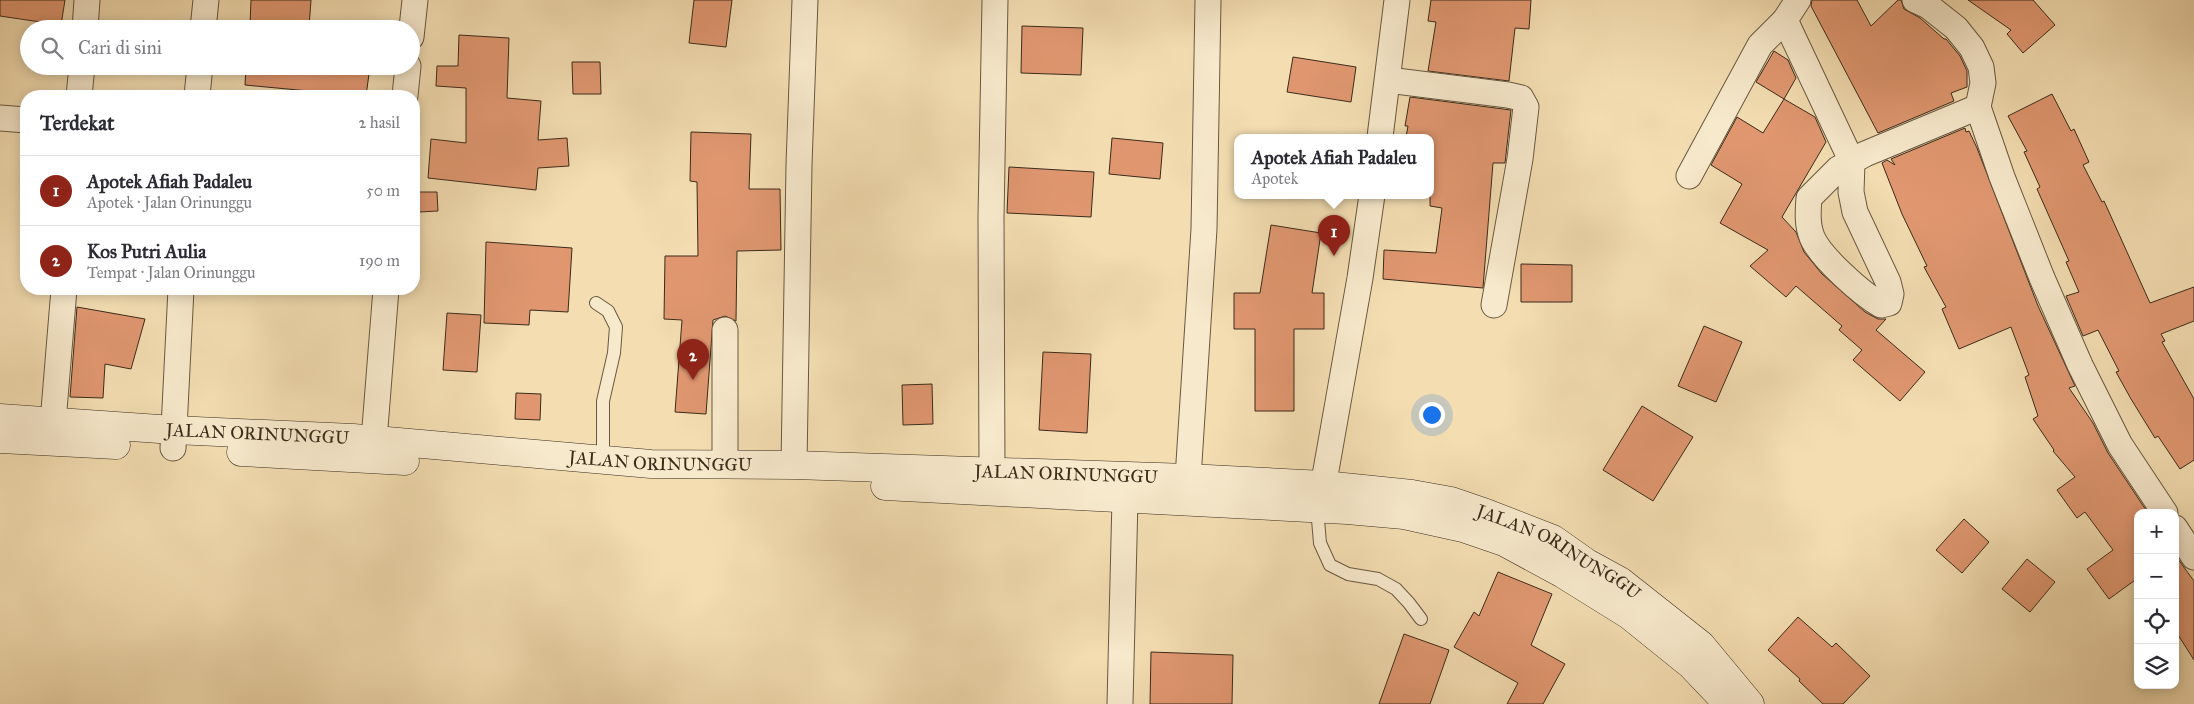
<!DOCTYPE html>
<html lang="id">
<head>
<meta charset="utf-8">
<style>
	body { margin:0; font-family:"IM FELL Great Primer",serif; background:#f7f7f7; color:#2b2b33 }
	.controls { position:absolute; right:15px; bottom:15px; display:grid; overflow:hidden; border-radius:10px; box-shadow:0 2px 12px #0003 }
	.controls button { width:45px; height:45px; display:grid; place-items:center; padding:0; border:0; border-bottom:1px solid #e1e1e2; background:#fff; color:#2b2b33; font:25px sans-serif }
	.you { position:absolute; left:1431px; top:414px; width:18px; height:18px; margin:-12px; border:4px solid #fff; border-radius:50%; background:#1a73e8; box-shadow:0 0 0 8px #1a73e833 }
	.badge { display:grid; place-items:center; width:32px; height:32px; border-radius:50%; background:#8f2418; color:#fff; font-size:16px; font-weight:700 }
	.pin { position:absolute; translate:-50% -41px; filter:drop-shadow(0 1px 2px #0008) }
	.pin::after { content:''; position:absolute; top:26px; width:18px; height:15px; background:inherit; clip-path:polygon(0 0,100% 0,50% 100%) }
	.popup { position:absolute; left:1234px; top:134px; width:200px; height:65px; box-sizing:border-box; display:grid; place-content:center; border-radius:10px; background:#fff; filter:drop-shadow(0 1px 4px #0005); font-size:16px; white-space:nowrap; color:#7c7c81 }
	.popup b { font-size:19px; color:#2b2b33 }
	.popup::after { content:''; position:absolute; left:50%; top:100%; margin-left:-10px; border:10px solid transparent; border-top-color:#fff }
	.list { margin:0; padding:0; list-style:none }
	h2 { display:flex; justify-content:space-between; align-items:center; height:65px; margin:0; padding:0 20px; font-size:21px }
	h2 small { font-size:16px; font-weight:400; color:#7c7c81 }
	.list li { display:grid; grid-template-columns:32px 1fr auto; gap:15px; align-items:center; box-sizing:border-box; height:70px; padding:0 20px; border-top:1px solid #e1e1e2 }
	.list b { display:block; font-size:19px; white-space:nowrap }
	.list p { margin:0; font-size:16px; white-space:nowrap; color:#7c7c81 }
	.list em { font-size:16px; font-style:normal; color:#7c7c81 }
	.icon { flex:none; width:28px; height:28px; fill:none; stroke:currentColor; stroke-width:2; stroke-linecap:round; stroke-linejoin:round }
	.map { position:relative; flex:none; width:2194px; height:704px; overflow:hidden }
	.search { position:absolute; background:#fff; box-shadow:0 2px 12px #0003; left:20px; top:20px; width:400px; height:55px; display:flex; align-items:center; gap:12px; box-sizing:border-box; padding:0 18px; border-radius:28px; color:#7c7c81; font-size:19px }
	.panel { position:absolute; background:#fff; box-shadow:0 2px 12px #0003; left:20px; top:90px; width:400px; height:205px; border-radius:20px }
	.map>svg:first-child { display:block }
	.building { fill:#e09770; stroke:#3a2b1b }
	.lines { fill:none; stroke-linecap:round; stroke-linejoin:round }
	.lane-casing { stroke:#685840; stroke-width:14 }
	.street-casing { stroke:#685840; stroke-width:27 }
	.secondary-casing { stroke:#3a2b1b; stroke-width:29 }
	.lane { stroke:#f7e9cc; stroke-width:12 }
	.street { stroke:#f7e9cc; stroke-width:25 }
	.secondary { stroke:#f7e9cc; stroke-width:28 }
	.labels { text-anchor:middle; dominant-baseline:central; stroke-width:4.5; stroke-linejoin:round; paint-order:stroke }
	.street-label { font-size:18px; fill:#3a2b1b; stroke:#f7e9cc }
</style>
</head>
<body>
<div class="map">
<svg width="2194" height="704" viewBox="0 0 2194 704">
	<rect width="100%" height="100%" fill="#f3ddb1"/>
	<filter id="stains"><feTurbulence type="fractalNoise" baseFrequency=".004" numOctaves="4"/><feColorMatrix values="0 0 0 0 .2 0 0 0 0 .09 0 0 0 0 .02 0 0 0 .5 -.17"/></filter>
	<radialGradient id="worn" r=".72"><stop offset=".6" stop-color="#630" stop-opacity="0"/><stop offset="1" stop-color="#630" stop-opacity=".3"/></radialGradient>
	<!-- building -->
	<g class="building">
		<polygon points="0,0 65,0 61,25 0,16"/>
		<polygon points="251,0 311,0 309,27 250,24"/>
		<polygon points="694,0 732,0 726,47 689,43"/>
		<polygon points="1431,0 1531,0 1529,29 1515,28 1509,81 1428,71 1436,22 1428,21"/>
		<polygon points="1812,0 1857,0 1871,26 1898,0 1901,0 1904,9 1920,18 1944,39 1946,39 1960,56 1967,71 1967,87 1951,93 1954,101 1878,133 1811,6"/>
		<polygon points="1968,0 2033,0 2055,25 2023,53 2007,34 2011,30"/>
		<polygon points="1022,26 1083,28 1081,75 1021,73"/>
		<polygon points="459,35 509,38 507,98 541,101 538,140 567,138 569,166 538,168 536,190 428,178 431,139 466,143 466,88 436,86 437,66 458,66"/>
		<polygon points="1774,51 1788,60 1796,78 1784,99 1756,82"/>
		<polygon points="1293,57 1356,67 1351,102 1287,92"/>
		<polygon points="572,62 600,62 601,94 573,94"/>
		<polygon points="246,66 312,66 369,74 366,96 319,96 319,92 245,85"/>
		<polygon points="2052,94 2071,131 2074,129 2089,162 2083,165 2102,202 2104,201 2150,303 2194,287 2194,321 2161,334 2165,341 2162,342 2194,399 2194,460 2180,469 2158,436 2155,438 2131,399 2116,372 2119,371 2098,330 2083,336 2066,296 2079,292 2066,262 2069,261 2037,189 2040,187 2024,152 2027,151 2008,116"/>
		<polygon points="1410,97 1511,110 1505,163 1493,163 1483,288 1383,279 1384,250 1436,253 1442,208 1430,206 1430,137 1406,137 1408,126 1405,126"/>
		<polygon points="1784,99 1815,117 1826,142 1782,217 1796,232 1804,252 1822,274 1865,312 1878,319 1886,319 1876,330 1925,372 1900,401 1853,360 1862,350 1839,330 1842,326 1796,286 1786,297 1750,266 1768,250 1720,223 1742,184 1711,165 1737,117 1763,133"/>
		<polygon points="1965,128 1966,132 1969,131 1977,148 2038,306 2075,386 2069,388 2093,423 2108,453 2148,513 2138,513 2138,578 2109,599 2087,569 2113,550 2085,512 2077,518 2057,490 2075,477 2053,451 2054,450 2033,419 2038,416 2025,377 2029,375 2011,327 1959,349 1942,309 1946,307 1924,267 1927,266 1902,214 1882,163 1887,160 1895,165 1891,159"/>
		<polygon points="691,132 751,134 749,189 780,189 781,250 737,251 736,321 725,316 713,320 706,414 675,412 682,320 664,319 665,256 698,256 697,182 690,181"/>
		<polygon points="1112,138 1163,143 1160,179 1109,174"/>
		<polygon points="1009,167 1094,172 1091,217 1007,213"/>
		<polygon points="418,192 437,192 438,211 419,212"/>
		<polygon points="1271,225 1321,233 1312,293 1324,293 1324,329 1294,329 1294,411 1255,411 1255,329 1234,329 1234,293 1260,293"/>
		<polygon points="486,242 572,248 568,312 530,310 529,325 484,323"/>
		<polygon points="1521,264 1572,265 1572,302 1521,302"/>
		<polygon points="77,307 145,319 131,369 105,364 103,398 70,397"/>
		<polygon points="447,313 481,315 477,372 443,370"/>
		<polygon points="1704,326 1742,342 1716,402 1678,386"/>
		<polygon points="1043,352 1091,354 1087,433 1039,430"/>
		<polygon points="932,384 933,424 903,425 902,385"/>
		<polygon points="516,393 541,394 540,420 515,419"/>
		<polygon points="1642,406 1693,437 1653,501 1603,470"/>
		<polygon points="1964,519 1989,542 1962,573 1936,550"/>
		<polygon points="2175,555 2194,581 2194,660 2175,630"/>
		<polygon points="2027,559 2055,582 2030,612 2002,589"/>
		<polygon points="1498,572 1552,594 1531,645 1565,664 1543,704 1507,704 1518,683 1454,647 1474,612 1479,616"/>
		<polygon points="1798,617 1832,647 1836,643 1870,676 1843,704 1823,704 1799,681 1800,679 1768,650"/>
		<polygon points="1404,634 1449,650 1430,704 1379,704"/>
		<polygon points="1151,652 1233,655 1232,704 1150,704"/>
	</g>
	<g class="lines">
		<defs>
			<g id="lane">
				<polyline points="596,303 608,311 616,327 614,353 603,401 603,459"/>
				<polyline points="1317,508 1320,543 1330,565 1348,574 1378,579 1396,589 1409,603 1421,619"/>
			</g>
			<g id="street">
				<path d="M 1798,0 L 1785,20 L 1852,162 L 1851,192 L 1855,212 L 1888,282 L 1891,294 L 1889,303 L 1881,305 C 1862,294 1820,257 1812,237 C 1807,225 1808,211 1809,198 L 1838,169 L 1865,154 L 1978,107"/>
				<polyline points="1915,0 1928,6 1956,28 1972,48 1981,67 1983,83 1978,107 2002,177 2042,278 2080,365 2120,445 2165,513"/>
				<polyline points="85,29 87,0"/>
				<polyline points="203,29 206,0"/>
				<polyline points="411,37 415,0"/>
				<polyline points="1388,80 1508,95 1521,98 1526,107 1520,159 1494,305"/>
				<polyline points="79,96 82,66"/>
				<polyline points="197,96 200,66"/>
				<polyline points="405,96 408,66"/>
				<polyline points="0,118 26,120"/>
				<polyline points="1380,137 1397,0"/>
				<polyline points="1689,176 1760,45 1785,20"/>
				<polyline points="725,330 725,464"/>
				<polyline points="53,422 64,289"/>
				<polyline points="374,440 386,289"/>
				<polyline points="173,448 181,289"/>
				<polyline points="794,465 799,165 805,0"/>
				<polyline points="992,472 991,217 995,0"/>
				<polyline points="1188,478 1204,229 1208,0"/>
				<polyline points="1320,504 1360,278 1372,195"/>
				<polyline points="2175,528 2194,557"/>
				<polyline points="1120,704 1125,499 1124,479"/>
			</g>
			<g id="secondary">
				<path id="s1" d="M 0,418 L 174,430 L 353,438 L 651,464 L 794,465 L 1188,478 L 1324,485 L 1412,494 L 1451,501 L 1486,513 L 1553,539 L 1587,563 L 1620,581 L 1701,645 L 1750,704"/>
				<polyline points="0,439 116,445"/>
				<polyline points="241,452 405,461"/>
				<polyline points="885,486 1347,510 1404,515 1463,528 1504,542 1563,574 1629,615 1691,665 1728,704"/>
			</g>
		</defs>
		<!-- lane casing -->
		<use href="#lane" class="lane-casing"/>
		<!-- street casing -->
		<use href="#street" class="street-casing"/>
		<!-- secondary casing -->
		<use href="#secondary" class="secondary-casing"/>
		<!-- lane -->
		<use href="#lane" class="lane"/>
		<!-- street -->
		<use href="#street" class="street"/>
		<!-- secondary -->
		<use href="#secondary" class="secondary"/>
	</g>
	<g class="labels">
		<!-- street labels -->
		<g class="street-label">
			<text stroke="none"><textPath href="#s1" startOffset="258">JALAN ORINUNGGU</textPath></text>
			<text stroke="none"><textPath href="#s1" startOffset="662">JALAN ORINUNGGU</textPath></text>
			<text stroke="none"><textPath href="#s1" startOffset="1068">JALAN ORINUNGGU</textPath></text>
			<text stroke="none"><textPath href="#s1" startOffset="1574">JALAN ORINUNGGU</textPath></text>
		</g>
	</g>
	<rect width="100%" height="100%" filter="url(#stains)"/>
	<rect width="100%" height="100%" fill="url(#worn)"/>
</svg>
<div class="controls">
<button>+</button>
<button>−</button>
<button><svg class="icon" aria-label="locate" viewBox="0 0 24 24"><circle cx="12" cy="12" r="6"/><path d="M12 2v4M12 18v4M2 12h4M18 12h4"/></svg></button>
<button><svg class="icon" aria-label="layers" viewBox="0 0 24 24"><path d="M12 4l9 5-9 5-9-5zM3 14l9 5 9-5"/></svg></button>
</div>
<div class="you"></div>
<div class="pin badge" style="left:1334px;top:256px">1</div>
<div class="popup"><b>Apotek Afiah Padaleu</b>Apotek</div>
<div class="pin badge" style="left:693px;top:380px">2</div>
<div class="search"><svg class="icon" aria-label="search" viewBox="0 0 24 24"><circle cx="10" cy="10" r="6"/><path d="M15 15l6 6"/></svg>Cari di sini</div>
<section class="panel">
<h2>Terdekat<small>2 hasil</small></h2>
<ul class="list">
<li><span class="badge">1</span><div><b>Apotek Afiah Padaleu</b><p>Apotek · Jalan Orinunggu</p></div><em>50 m</em></li>
<li><span class="badge">2</span><div><b>Kos Putri Aulia</b><p>Tempat · Jalan Orinunggu</p></div><em>190 m</em></li>
</ul>
</section>
</div>
</body>
</html>
